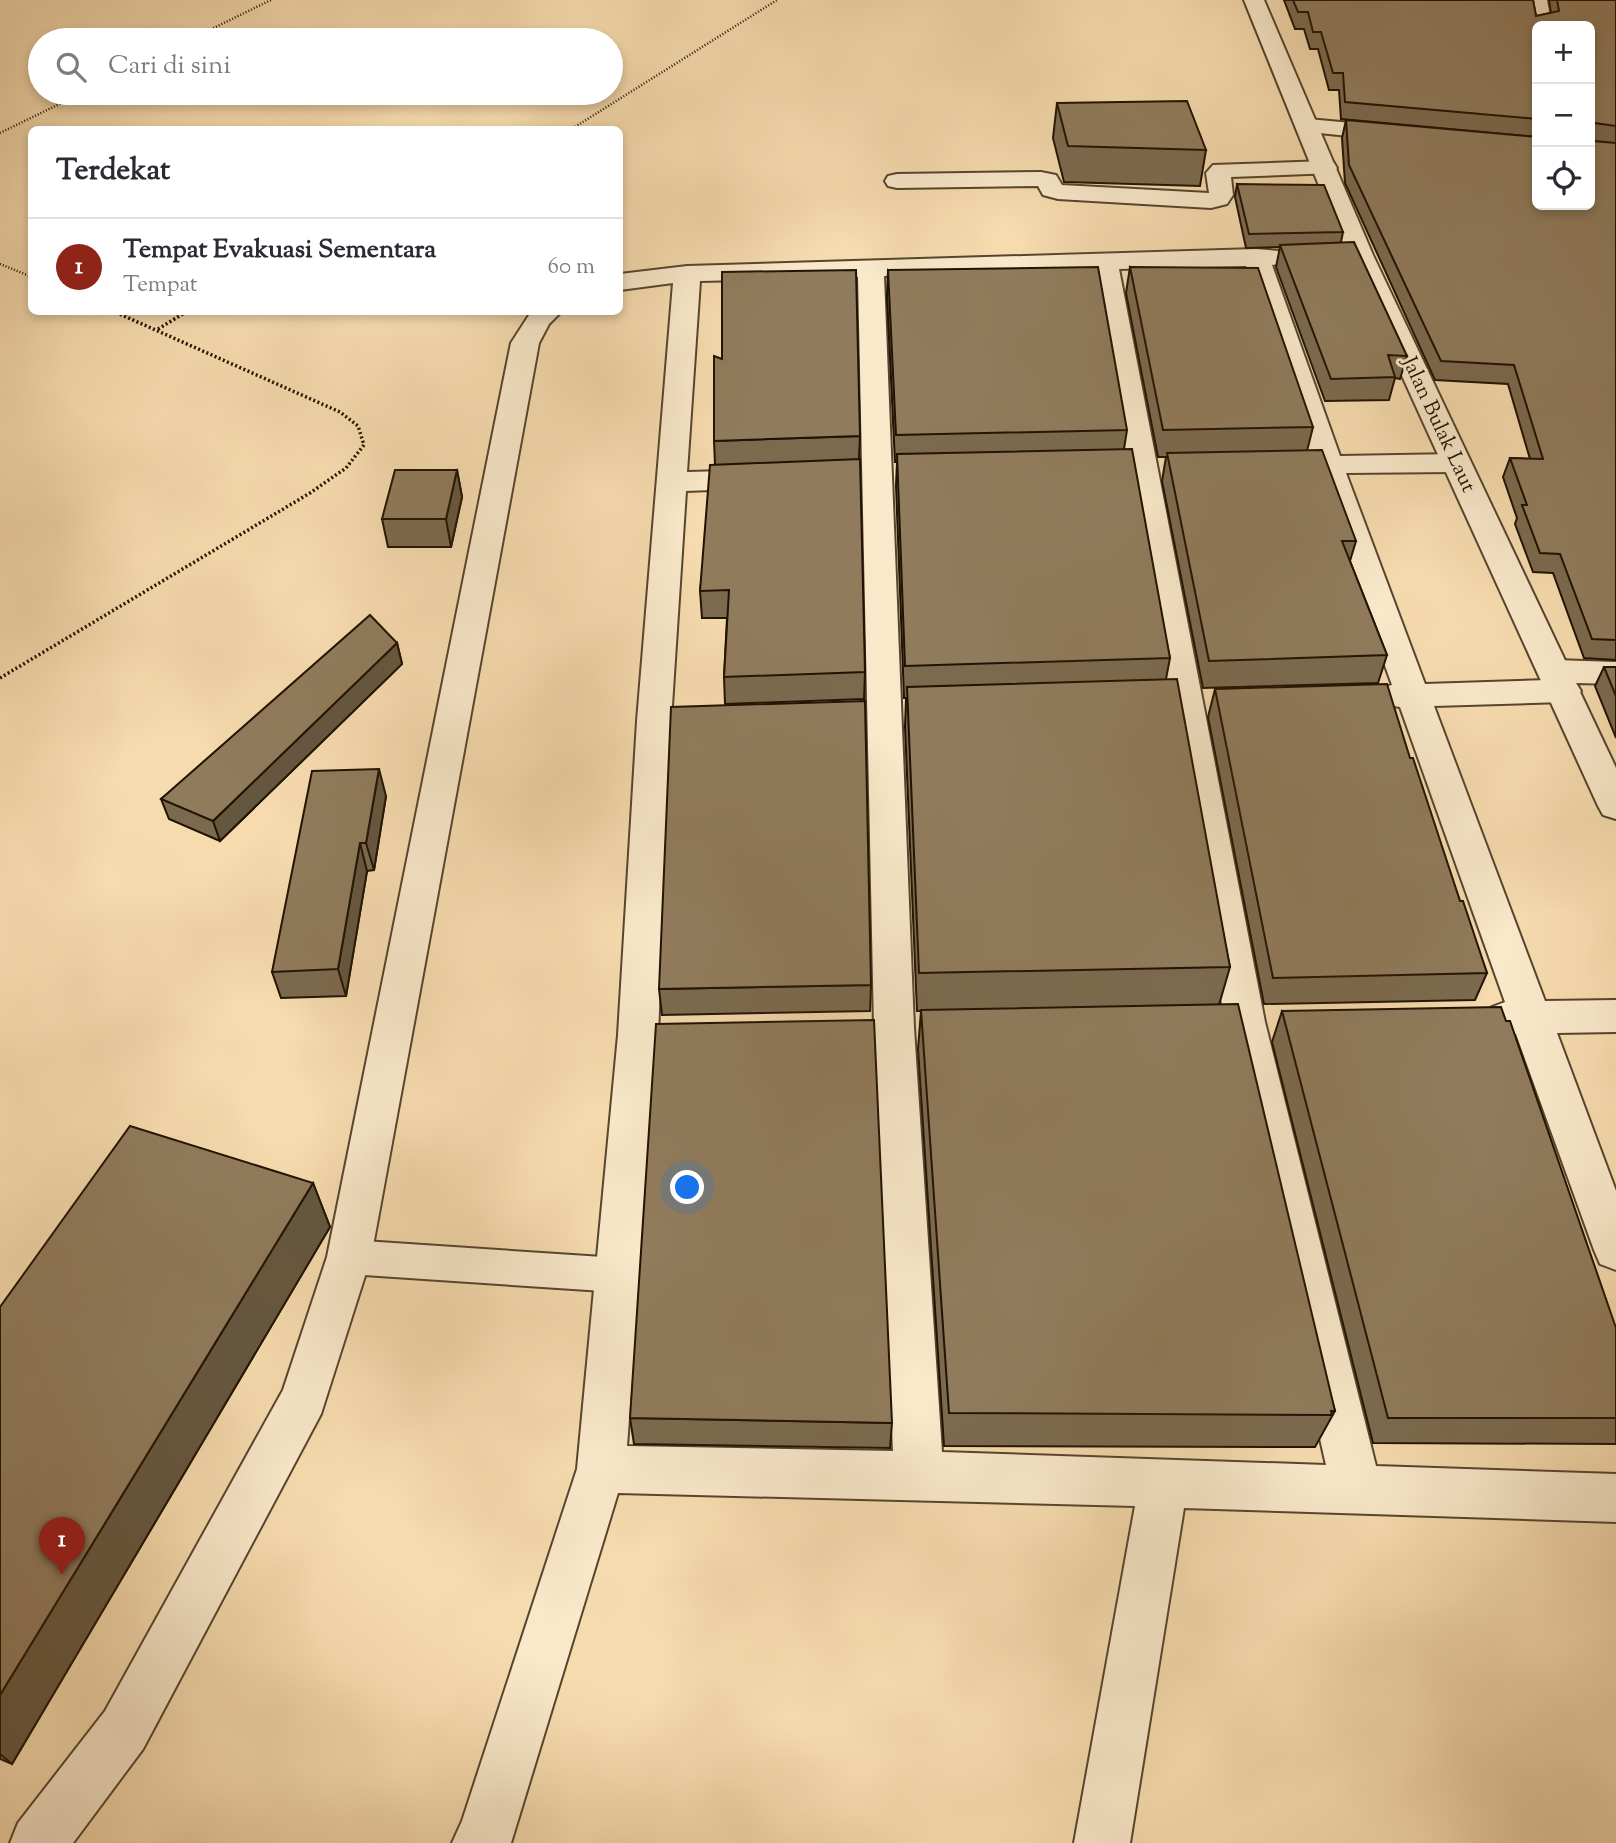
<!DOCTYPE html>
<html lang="id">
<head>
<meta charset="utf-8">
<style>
	body { margin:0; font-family:"Sorts Mill Goudy",serif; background:#f7f7f7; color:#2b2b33 }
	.controls { position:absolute; right:21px; top:21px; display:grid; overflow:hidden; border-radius:10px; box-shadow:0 4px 10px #0003 }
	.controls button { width:63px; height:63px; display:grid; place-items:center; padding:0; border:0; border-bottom:2px solid #e1e1e2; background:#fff; color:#2b2b33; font:35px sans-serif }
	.you { position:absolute; left:688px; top:1188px; width:24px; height:24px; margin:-18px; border:5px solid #fff; border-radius:50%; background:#1a73e8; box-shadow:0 0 0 10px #1a73e833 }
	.badge { display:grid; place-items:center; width:46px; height:46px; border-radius:50%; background:#8f2418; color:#fff; font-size:23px; font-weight:700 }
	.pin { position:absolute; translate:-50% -58px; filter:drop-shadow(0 2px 4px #0008) }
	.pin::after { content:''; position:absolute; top:37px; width:24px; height:21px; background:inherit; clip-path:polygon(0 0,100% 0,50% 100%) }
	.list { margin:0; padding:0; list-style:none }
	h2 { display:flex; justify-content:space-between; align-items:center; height:91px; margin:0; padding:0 28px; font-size:30px }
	h2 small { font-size:23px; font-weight:400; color:#7c7c81 }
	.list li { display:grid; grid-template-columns:46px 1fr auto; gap:21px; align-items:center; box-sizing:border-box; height:98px; padding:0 28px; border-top:2px solid #e1e1e2 }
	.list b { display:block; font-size:26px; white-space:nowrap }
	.list p { margin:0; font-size:23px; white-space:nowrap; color:#7c7c81 }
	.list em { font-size:23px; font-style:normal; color:#7c7c81 }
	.icon { flex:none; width:38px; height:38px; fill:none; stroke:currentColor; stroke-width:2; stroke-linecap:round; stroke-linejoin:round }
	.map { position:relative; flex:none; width:1616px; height:1843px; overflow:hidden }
	.search { position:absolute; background:#fff; box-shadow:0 4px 10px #0003; left:28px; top:28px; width:595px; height:77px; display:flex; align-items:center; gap:18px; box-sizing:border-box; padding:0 24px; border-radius:38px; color:#7c7c81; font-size:26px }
	.panel { position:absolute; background:#fff; box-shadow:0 4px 10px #0003; left:28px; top:126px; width:595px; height:189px; border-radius:10px }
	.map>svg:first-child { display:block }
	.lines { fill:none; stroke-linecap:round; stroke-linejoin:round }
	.service-casing { stroke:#56452e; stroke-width:4 }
	.minor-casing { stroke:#56452e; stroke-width:4 }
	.tertiary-casing { stroke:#56452e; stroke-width:4 }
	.path-far1 { stroke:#211303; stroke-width:2.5; stroke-dasharray:1 2; stroke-linecap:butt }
	.path { stroke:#211303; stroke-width:3.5; stroke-dasharray:2 2.5; stroke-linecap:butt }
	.service { fill:#f9e8ca; fill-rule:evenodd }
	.minor { fill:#f9e8ca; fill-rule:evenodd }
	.tertiary { fill:#f9e8ca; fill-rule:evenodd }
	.wall { fill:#7c6a4f; stroke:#211303; stroke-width:2 }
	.shaded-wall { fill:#655640; stroke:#211303; stroke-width:2 }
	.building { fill:#907b5c; stroke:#211303; stroke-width:2 }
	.labels { text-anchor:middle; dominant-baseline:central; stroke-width:6; stroke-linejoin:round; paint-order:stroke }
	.far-street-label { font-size:21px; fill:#211303; stroke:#f9e8ca }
</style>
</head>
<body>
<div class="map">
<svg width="1616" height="1843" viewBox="0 0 1616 1843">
	<rect width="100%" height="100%" fill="#f6dbae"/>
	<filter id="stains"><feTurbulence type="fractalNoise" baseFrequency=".00286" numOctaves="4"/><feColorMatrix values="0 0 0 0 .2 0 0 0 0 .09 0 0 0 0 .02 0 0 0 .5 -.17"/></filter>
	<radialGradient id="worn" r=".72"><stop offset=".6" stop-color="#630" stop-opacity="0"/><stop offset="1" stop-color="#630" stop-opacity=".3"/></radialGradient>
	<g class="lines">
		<defs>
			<polygon id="service" points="349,1240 618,1258 632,1263 638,1275 632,1287 618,1292 349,1274 335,1269 330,1257 335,1245"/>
			<g id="minor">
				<polygon points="1527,0 1547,0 1552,26 1537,26 1537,31 1533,31"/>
				<polygon points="1308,119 1396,127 1404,129 1408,134 1404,139 1396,141 1300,131 1296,126 1300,121"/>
				<polygon points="1325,161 1334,163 1337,168 1334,173 1231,177 1233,195 1227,204 1211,208 1058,199 1043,195 1038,186 897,188 888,186 885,181 888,176 897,174 1041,172 1056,175 1062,185 1209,193 1206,173 1213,165"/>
				<path d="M 1256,249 L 1291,252 L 1295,257 L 1291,262 L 1272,265 L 1340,456 L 1455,454 L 1466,457 L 1470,463 L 1466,469 L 1455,472 L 1346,473 L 1425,684 L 1547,680 L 1538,671 L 1543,663 L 1555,660 L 1616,662 L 1616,684 L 1576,683 L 1581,691 L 1576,699 L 1564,702 L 1434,706 L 1545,1001 L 1616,1000 L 1616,1032 L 1557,1033 L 1616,1191 L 1616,1270 L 1600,1264 L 1594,1250 L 1516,1034 L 1492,1029 L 1486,1018 L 1492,1007 L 1505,1002 L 1400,707 L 1379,704 L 1374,696 L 1379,688 L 1392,685 L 1316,474 L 1294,471 L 1290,465 L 1294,459 L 1310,456 L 1246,266 L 1119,269 L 1265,1022 L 1376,1466 L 1616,1474 L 1616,1522 L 1184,1508 L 1130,1843 L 1074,1843 L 1135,1506 L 618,1493 L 511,1843 L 452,1843 L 462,1821 L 577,1469 L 618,1035 L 637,721 L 673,283 L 620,290 L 620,274 L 687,266 ZM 1093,270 L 1225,1022 L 1326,1465 L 942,1452 L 914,1028 L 884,276 ZM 858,277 L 874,1028 L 893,1451 L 627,1446 L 658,1035 L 671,721 L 686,491 L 762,488 L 773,485 L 777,479 L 773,473 L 762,470 L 687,472 L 700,281 Z"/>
				<polygon points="531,312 561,312 549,324 539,343 371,1257 321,1414 143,1749 73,1843 10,1843 18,1823 105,1711 283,1390 327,1257 511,343"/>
			</g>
			<polygon id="tertiary" points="1244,0 1264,0 1373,255 1616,768 1616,819 1603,815 1598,806 1347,255"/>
		</defs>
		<!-- service casing -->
		<use href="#service" class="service-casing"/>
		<!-- minor casing -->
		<use href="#minor" class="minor-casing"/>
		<!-- tertiary casing -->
		<use href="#tertiary" class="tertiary-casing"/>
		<!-- path-far1 -->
		<g class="path-far1">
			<polyline points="189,40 271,0"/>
			<polyline points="570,130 777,0"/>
			<polyline points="0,133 82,93"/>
			<polyline points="0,264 32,277"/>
		</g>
		<!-- path -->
		<g class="path">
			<polyline points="158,329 186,312"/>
			<polyline points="0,678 310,493 346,468 364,445 358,426 340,412 115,312"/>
		</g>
		<!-- service -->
		<use href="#service" class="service"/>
		<!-- minor -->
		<use href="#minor" class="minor"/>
		<!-- tertiary -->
		<use href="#tertiary" class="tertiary"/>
	</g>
	<!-- wall -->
	<g class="wall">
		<polygon points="1284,0 1533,0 1536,16 1551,13 1549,0 1616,0 1616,660 1584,658 1553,573 1533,572 1515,524 1517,518 1503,477 1510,458 1530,459 1508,384 1435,380 1345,183 1342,138 1346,120 1590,205 1537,26 1537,137 1341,119 1339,90 1329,90 1318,49 1310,49 1304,29 1295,29"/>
		<polygon points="1057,103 1206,150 1200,186 1064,182 1053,138"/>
		<polygon points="1237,184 1343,232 1341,242 1407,356 1400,379 1395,378 1389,400 1325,401 1276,267 1280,247 1246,248 1235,197"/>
		<polygon points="1130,267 1313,427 1307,451 1356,541 1350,561 1387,655 1378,683 1203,688 1162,481 1166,457 1158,457 1126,293"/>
		<polygon points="888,270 1127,430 1124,449 1170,658 1166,679 1230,967 1219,1005 1335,1411 1315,1447 944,1446 918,1049 921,1011 917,1011 905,727 906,698 904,698 896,486 897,462 895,462 887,296"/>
		<polygon points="860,436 859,460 865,672 864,699 725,704 724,677 727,618 702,618 700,591 715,465 714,441"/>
		<polygon points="457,470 462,497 451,547 388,547 382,519"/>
		<polygon points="397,643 402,664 220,841 169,819 161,799"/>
		<polygon points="1604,667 1616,667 1616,738 1595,686"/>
		<polygon points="1215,689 1410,758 1460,901 1487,973 1475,1000 1264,1004 1208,717"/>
		<polygon points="386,796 374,870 367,871 346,996 281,998 272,972"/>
		<polygon points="871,985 870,1011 662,1015 659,989"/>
		<polygon points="1282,1011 1616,1328 1616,1444 1373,1443 1272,1042"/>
		<polygon points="313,1183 330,1227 12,1764 0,1759 0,1307"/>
		<polygon points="630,1418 892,1423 890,1448 634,1444"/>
	</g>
	<!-- shaded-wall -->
	<g class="shaded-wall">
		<polygon points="457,470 462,497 451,547 446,519"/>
		<polygon points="397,643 402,664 220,841 213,821"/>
		<polygon points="379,769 386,796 374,870 366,843"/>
		<polygon points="360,843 367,871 346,996 338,969"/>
		<polygon points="313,1183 330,1227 12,1764 0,1754 0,1695"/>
	</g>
	<!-- building -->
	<g class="building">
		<polygon points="1293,0 1533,0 1536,16 1559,11 1557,0 1616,0 1616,126 1594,123 1594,141 1616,143 1616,640 1592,639 1560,554 1540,553 1522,505 1527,505 1510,458 1543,459 1514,365 1441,361 1349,165 1346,120 1537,137 1537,205 1590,205 1590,26 1537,26 1537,119 1345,102 1343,73 1333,73 1321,32 1313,32 1308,12 1298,12"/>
		<polygon points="1187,101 1206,150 1068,146 1057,103"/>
		<polygon points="1237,184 1324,185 1343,232 1249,234"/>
		<polygon points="1354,242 1407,356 1388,355 1395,377 1331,379 1280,245"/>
		<polygon points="1098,267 1127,430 896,435 888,270"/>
		<polygon points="1130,267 1258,268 1313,427 1163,430"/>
		<polygon points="856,270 860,436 714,441 714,356 722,359 722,272"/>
		<polygon points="1132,449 1170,658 905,666 897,454"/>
		<polygon points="1322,450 1356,541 1342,541 1387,655 1209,661 1167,453"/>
		<polygon points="860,459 865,672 724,677 729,590 700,591 710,465"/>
		<polygon points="395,470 457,470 446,519 382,519"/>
		<polygon points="370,615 397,643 213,821 161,799"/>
		<polygon points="1604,667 1616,667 1616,696"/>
		<polygon points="1177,679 1230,967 919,973 907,687"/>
		<polygon points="1387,684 1410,758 1413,758 1460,901 1463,901 1487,973 1273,978 1215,689"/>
		<polygon points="865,701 871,985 659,989 671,707"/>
		<polygon points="379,769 366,843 360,843 338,969 272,972 312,771"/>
		<polygon points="1238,1004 1335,1411 1331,1411 1332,1415 949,1413 921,1010"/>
		<polygon points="1501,1007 1506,1021 1510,1021 1616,1328 1616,1418 1388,1418 1282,1011"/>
		<polygon points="874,1020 892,1423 630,1418 656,1024"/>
		<polygon points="130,1126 313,1183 0,1695 0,1307"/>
	</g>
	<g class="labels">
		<!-- far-street labels -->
		<g class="far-street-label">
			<text transform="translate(1438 425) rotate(65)">Jalan Bulak Laut</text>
		</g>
	</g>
	<rect width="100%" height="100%" filter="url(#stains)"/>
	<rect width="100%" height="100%" fill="url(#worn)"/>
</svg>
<div class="controls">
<button>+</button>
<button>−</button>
<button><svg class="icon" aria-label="locate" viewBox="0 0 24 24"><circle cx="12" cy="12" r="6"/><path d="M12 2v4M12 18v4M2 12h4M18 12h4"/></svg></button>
</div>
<div class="you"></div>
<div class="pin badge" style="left:62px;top:1575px">1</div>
<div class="search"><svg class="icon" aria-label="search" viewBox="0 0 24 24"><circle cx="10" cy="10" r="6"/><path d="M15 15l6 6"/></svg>Cari di sini</div>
<section class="panel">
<h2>Terdekat<small></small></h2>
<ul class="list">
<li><span class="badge">1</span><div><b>Tempat Evakuasi Sementara</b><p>Tempat</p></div><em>60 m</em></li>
</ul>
</section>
</div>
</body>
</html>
